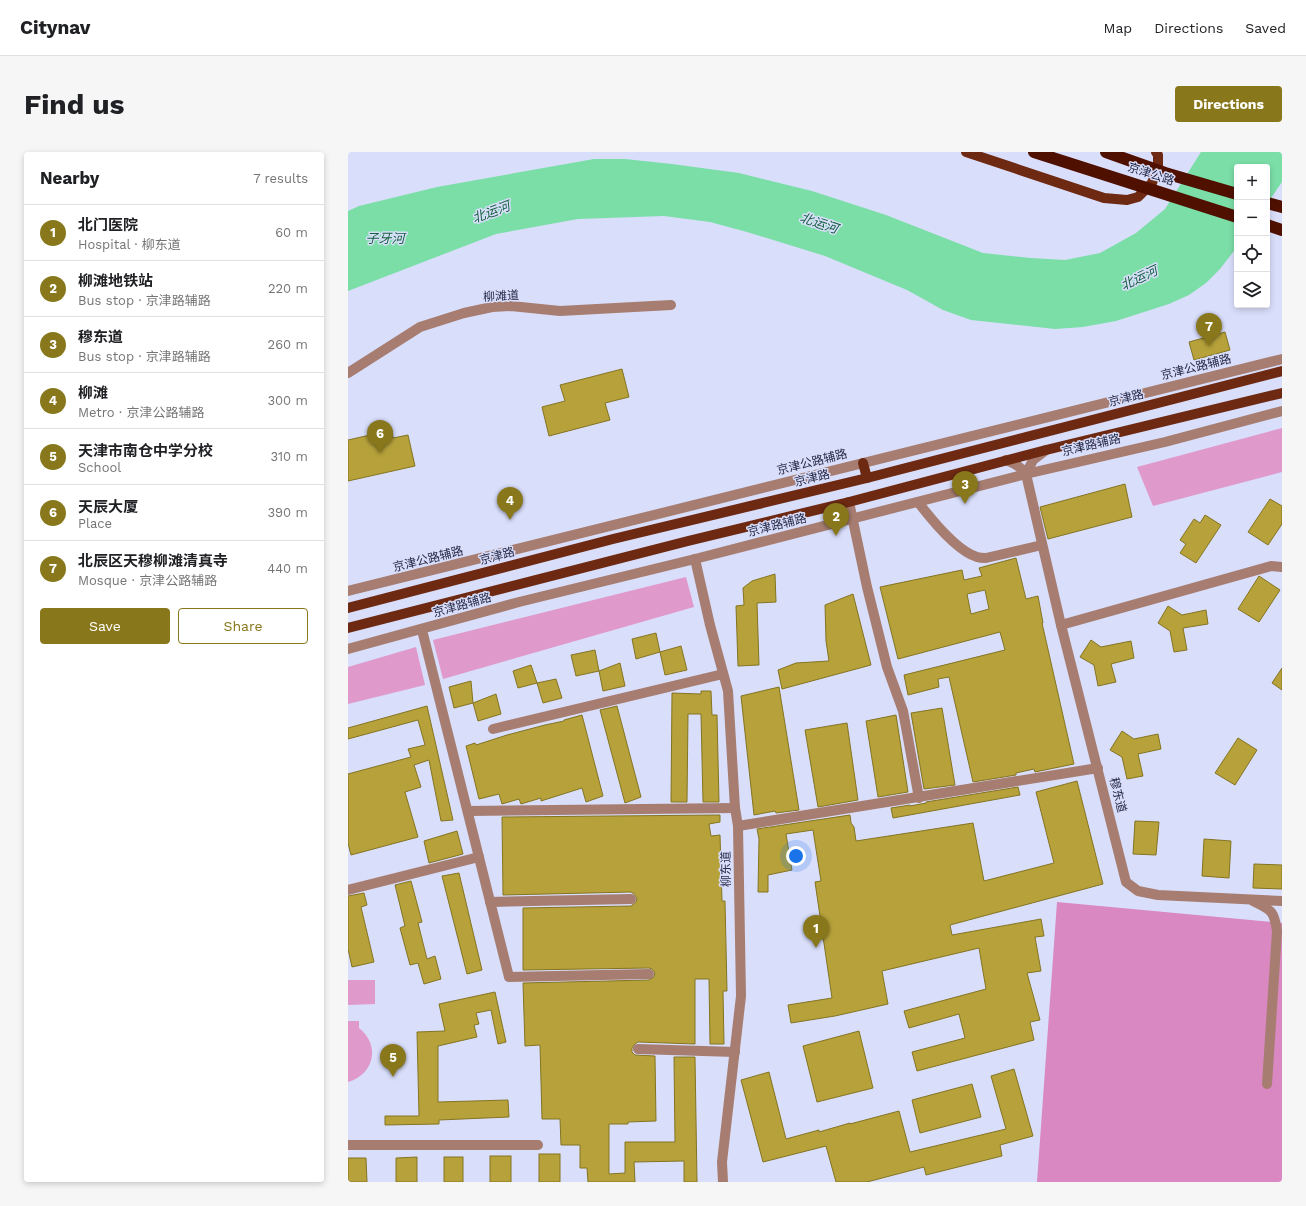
<!DOCTYPE html>
<html lang="en">
<head>
<meta charset="utf-8">
<style>
	body { margin:0; font-family:"Work Sans","Noto Sans SC",sans-serif; background:#f6f6f6; color:#202124 }
	.controls { position:absolute; right:12px; top:12px; display:grid; overflow:hidden; border-radius:4px; box-shadow:0 2px 6px #0003 }
	.controls button { width:36px; height:36px; display:grid; place-items:center; padding:0; border:0; border-bottom:1px solid #e0e0e0; background:#fff; color:#202124; font:20px sans-serif }
	.you { position:absolute; left:448px; top:704px; width:14px; height:14px; margin:-10px; border:3px solid #fff; border-radius:50%; background:#1a73e8; box-shadow:0 0 0 6px #1a73e833 }
	.badge { display:grid; place-items:center; width:26px; height:26px; border-radius:50%; background:#88771b; color:#fff; font-size:13px; font-weight:700 }
	.pin { position:absolute; translate:-50% -33px; filter:drop-shadow(0 1px 2px #0008) }
	.pin::after { content:''; position:absolute; top:21px; width:14px; height:12px; background:inherit; clip-path:polygon(0 0,100% 0,50% 100%) }
	.list { margin:0; padding:0; list-style:none }
	h2 { display:flex; justify-content:space-between; align-items:center; height:52px; margin:0; padding:0 16px; font-size:17px }
	h2 small { font-size:13px; font-weight:400; color:#757577 }
	.list li { display:grid; grid-template-columns:26px 1fr auto; gap:12px; align-items:center; box-sizing:border-box; height:56px; padding:0 16px; border-top:1px solid #e0e0e0 }
	.list b { display:block; font-size:15px; white-space:nowrap }
	.list p { margin:0; font-size:13px; white-space:nowrap; color:#757577 }
	.list em { font-size:13px; font-style:normal; color:#757577 }
	.actions { display:flex; gap:8px; padding:12px 16px }
	.actions a { flex:1; padding:9px 0; border:1px solid #88771b; border-radius:4px; text-align:center; font-size:14px; color:#88771b }
	.actions .main { background:#88771b; color:#fff }
	.icon { flex:none; width:22px; height:22px; fill:none; stroke:currentColor; stroke-width:2; stroke-linecap:round; stroke-linejoin:round }
	.map { position:relative; flex:none; width:934px; height:1030px; overflow:hidden; border-radius:4px }
	header { display:flex; align-items:center; gap:24px; box-sizing:border-box; height:56px; padding:0 20px; background:#fff; border-bottom:1px solid #e0e0e0 }
	header strong { font-size:19px }
	nav { display:flex; gap:22px; margin-inline-start:auto; font-size:14px }
	.intro { display:flex; align-items:center; justify-content:space-between; box-sizing:border-box; height:96px; padding:0 24px }
	h1 { margin:0; font-size:28px }
	.button { padding:10px 18px; border-radius:4px; background:#88771b; color:#fff; font-size:14px; font-weight:700 }
	main { display:flex; gap:24px; padding:0 24px }
	aside { flex:1; background:#fff; border-radius:4px; box-shadow:0 2px 6px #0003 }
	.map>svg:first-child { display:block }
	.green { fill:#df9acb }
	.forest { fill:#d988c2 }
	.water { fill:#7bdea7 }
	.building { fill:#b6a13a; stroke:#847421; fill-rule:evenodd }
	.lines { fill:none; stroke-linecap:round; stroke-linejoin:round }
	.minor { stroke:#a67d70; stroke-width:10 }
	.major { stroke:#6e2912; stroke-width:10 }
	.highway { stroke:#501000; stroke-width:12 }
	.highway-bridge { stroke:#501000; stroke-width:12 }
	.labels { text-anchor:middle; dominant-baseline:central; stroke-width:3; stroke-linejoin:round; paint-order:stroke }
	.street-label { font-size:12px; fill:#272a46; stroke:#d9defb }
	.water-label { font-size:13px; font-style:italic; fill:#145f3c; stroke:#d9defb }
</style>
</head>
<body>
<header>
<strong>Citynav</strong>
<nav><a>Map</a><a>Directions</a><a>Saved</a></nav>
</header>
<div class="intro"><h1>Find us</h1><a class="button">Directions</a></div>
<main>
<aside>
<h2>Nearby<small>7 results</small></h2>
<ul class="list">
<li><span class="badge">1</span><div><b>北门医院</b><p>Hospital · 柳东道</p></div><em>60 m</em></li>
<li><span class="badge">2</span><div><b>柳滩地铁站</b><p>Bus stop · 京津路辅路</p></div><em>220 m</em></li>
<li><span class="badge">3</span><div><b>穆东道</b><p>Bus stop · 京津路辅路</p></div><em>260 m</em></li>
<li><span class="badge">4</span><div><b>柳滩</b><p>Metro · 京津公路辅路</p></div><em>300 m</em></li>
<li><span class="badge">5</span><div><b>天津市南仓中学分校</b><p>School</p></div><em>310 m</em></li>
<li><span class="badge">6</span><div><b>天辰大厦</b><p>Place</p></div><em>390 m</em></li>
<li><span class="badge">7</span><div><b>北辰区天穆柳滩清真寺</b><p>Mosque · 京津公路辅路</p></div><em>440 m</em></li>
</ul>
<div class="actions"><a class="main">Save</a><a>Share</a></div>
</aside>
<div class="map">
<svg width="934" height="1030" viewBox="0 0 934 1030">
	<rect width="100%" height="100%" fill="#d9defb"/>
	<!-- green -->
	<g class="green">
		<polygon points="934,276 934,320 805,354 789,315"/>
		<polygon points="338,425 346,455 95,527 85,488"/>
		<polygon points="68,495 77,533 0,552 0,515"/>
		<polygon points="0,828 27,828 27,852 0,853"/>
		<path d="M 0,869 L 11,869 L 11,876 C 33,893 26,923 0,930 Z"/>
	</g>
	<!-- forest -->
	<polygon class="forest" points="709,750 934,771 934,1030 689,1030"/>
	<!-- water -->
	<polygon class="water" points="853,0 934,0 934,30 919,52 919,15 889,15 889,95 872,117 858,131 841,143 821,152 768,169 735,175 707,177 623,168 595,158 559,138 477,104 399,80 362,70 316,64 230,67 148,82 0,139 0,59 11,54 89,35 246,7 277,7 324,12 391,21 464,39 538,63 635,101 683,106 717,108 752,101 788,81 817,57"/>
	<!-- building -->
	<g class="building">
		<polygon points="877,180 882,198 846,208 841,190"/>
		<polygon points="274,217 281,245 257,251 262,268 201,284 194,255 217,249 212,233"/>
		<polygon points="44,278 45,286 60,283 67,314 0,329 0,288"/>
		<polygon points="777,332 784,365 700,387 692,355"/>
		<polygon points="922,347 934,354 934,372 920,393 900,380"/>
		<polygon points="857,363 873,373 848,411 832,401 838,392 832,388 846,367 852,371"/>
		<path d="M 668,406 L 678,447 L 690,444 L 695,471 L 694,471 L 726,612 L 687,620 L 686,617 L 668,621 L 668,623 L 625,630 L 601,525 L 590,527 L 591,535 L 560,543 L 556,523 L 657,498 L 652,480 L 550,507 L 532,435 L 614,418 L 616,428 L 634,424 L 631,416 ZM 637,438 L 641,457 L 623,462 L 619,442 Z"/>
		<polygon points="427,422 428,450 409,451 411,513 390,514 388,454 396,453 395,436 404,429"/>
		<polygon points="911,424 932,438 911,470 890,457"/>
		<polygon points="505,442 523,513 434,537 430,518 448,511 481,509 478,489 477,453"/>
		<polygon points="820,454 834,463 858,458 860,472 835,476 839,498 826,500 822,479 810,471"/>
		<polygon points="308,481 312,500 288,507 284,487"/>
		<polygon points="743,488 753,495 783,489 786,506 763,512 768,530 750,534 746,513 732,505"/>
		<polygon points="333,494 339,518 317,523 312,500"/>
		<polygon points="247,498 251,519 228,524 223,503"/>
		<polygon points="272,511 277,534 255,539 251,519"/>
		<polygon points="183,513 189,531 170,536 165,519"/>
		<polygon points="934,516 934,538 924,531"/>
		<polygon points="208,527 214,546 195,551 189,531"/>
		<polygon points="123,529 125,551 106,556 101,535"/>
		<polygon points="431,535 451,658 428,661 427,659 406,663 393,544"/>
		<polygon points="353,539 363,539 364,563 369,563 371,650 355,650 353,562 340,562 339,650 323,650 324,541 353,542"/>
		<polygon points="148,542 153,562 130,569 125,551"/>
		<polygon points="79,554 105,668 93,669 81,608 66,613 73,635 57,640 70,685 3,703 0,691 0,622 63,605 60,597 77,593 70,568 0,587 0,576"/>
		<polygon points="269,554 293,645 277,651 252,558"/>
		<polygon points="594,556 607,633 576,637 563,561"/>
		<polygon points="234,563 255,644 238,650 234,636 193,649 193,646 173,652 171,647 154,652 151,642 131,647 118,594 127,591 128,593 159,583 197,573 216,569 216,568"/>
		<polygon points="548,563 560,640 530,645 518,569"/>
		<polygon points="499,571 510,648 470,655 457,578"/>
		<polygon points="774,579 786,587 810,582 813,597 790,602 795,624 779,627 774,605 762,598"/>
		<polygon points="890,586 909,598 887,633 867,621"/>
		<polygon points="729,629 755,732 602,773 604,783 693,767 696,784 687,785 693,819 679,821 692,868 682,870 686,888 569,919 564,900 617,886 611,862 561,876 556,859 638,837 631,796 534,819 540,852 487,864 443,871 440,853 484,846 467,730 473,729 465,678 438,682 444,718 420,723 420,740 410,740 411,687 409,677 502,663 503,671 506,675 508,689 625,671 636,729 706,711 688,640"/>
		<polygon points="670,635 672,643 545,666 543,656 562,653 562,654 578,651 578,650"/>
		<polygon points="372,663 372,670 361,672 363,684 372,683 374,749 377,749 379,839 375,839 376,892 362,892 361,827 347,827 347,892 290,890 287,892 284,896 284,900 287,903 307,904 308,969 280,970 280,972 261,972 261,1022 277,1021 277,990 327,990 326,905 347,905 349,1030 336,1030 336,1009 286,1010 287,1030 240,1030 239,1016 232,1016 232,993 213,993 212,967 194,967 192,893 177,894 175,831 301,828 306,825 307,821 304,817 301,816 175,818 175,756 283,754 288,750 289,746 286,742 283,740 155,743 154,665"/>
		<polygon points="787,669 811,670 808,703 785,702"/>
		<polygon points="109,679 115,702 81,711 76,689"/>
		<polygon points="856,687 883,689 881,726 854,724"/>
		<polygon points="906,712 934,713 934,737 905,736"/>
		<polygon points="111,721 134,818 119,822 94,724"/>
		<polygon points="63,729 74,770 70,771 79,807 87,804 93,827 76,832 70,811 62,813 52,776 57,774 47,733"/>
		<polygon points="16,741 19,753 13,755 26,810 4,815 0,797 0,744"/>
		<polygon points="147,840 158,890 150,892 143,858 128,861 131,872 126,873 129,885 90,894 90,950 160,948 161,965 91,968 91,972 37,973 37,964 71,964 69,880 97,879 91,852"/>
		<polygon points="511,879 525,936 469,950 455,894"/>
		<polygon points="666,917 685,984 652,993 654,1004 578,1023 576,1015 519,1030 488,1030 478,994 415,1010 393,928 421,920 438,987 471,978 471,980 502,971 502,972 551,959 562,1000 658,977 643,924"/>
		<polygon points="624,932 633,965 572,981 564,948"/>
		<rect x="191" y="1002" width="21" height="28"/>
		<rect x="142" y="1004" width="21" height="26"/>
		<polygon points="69,1005 69,1030 48,1030 48,1006"/>
		<rect x="96" y="1005" width="19" height="25"/>
		<polygon points="0,1006 18,1006 19,1030 0,1030"/>
	</g>
	<g class="lines">
		<!-- minor -->
		<g class="minor">
			<polyline points="0,221 72,175 116,161 144,155 163,154 212,159 323,153"/>
			<path d="M 658,308 C 667,312 672,314 678,322 L 713,473 L 778,730 L 790,739 L 810,743 L 934,749"/>
			<polyline points="678,322 685,308 698,298"/>
			<polyline points="501,350 519,435 539,515 555,559 571,646"/>
			<path d="M 570,350 C 583,367 609,399 629,405 C 632,406 635,406 638,406 L 694,393"/>
			<polyline points="347,407 362,473 380,539 387,656 390,674 393,844 374,1010 375,1030"/>
			<polyline points="0,439 934,207"/>
			<polyline points="713,473 923,414 934,415"/>
			<polyline points="74,478 161,825 301,822"/>
			<polyline points="0,497 171,450 347,407 678,322 817,290 934,259"/>
			<polyline points="145,577 375,522"/>
			<polyline points="120,659 387,656"/>
			<polyline points="390,674 750,616"/>
			<polyline points="0,738 131,705"/>
			<path d="M 905,749 C 923,758 926,758 929,779 L 919,932"/>
			<polyline points="142,750 283,747"/>
			<polyline points="290,897 387,900"/>
			<polyline points="0,993 190,993"/>
		</g>
		<!-- major -->
		<g class="major">
			<polyline points="618,0 756,46 779,48 790,45 804,31 810,14 810,3 808,0"/>
			<polyline points="515,311 519,326"/>
			<polyline points="0,456 265,387 519,326 934,219"/>
			<polyline points="0,476 340,389 501,350 698,298 934,241"/>
		</g>
		<!-- highway -->
		<g class="highway">
			<polyline points="919,51 934,55"/>
			<polyline points="919,73 934,78"/>
		</g>
		<!-- highway-bridge -->
		<g class="highway-bridge">
			<polyline points="686,0 889,65"/>
			<polyline points="758,0 817,21 889,42"/>
		</g>
	</g>
	<g class="labels">
		<!-- street labels -->
		<g class="street-label">
			<text transform="translate(803 22) rotate(18)">京津公路</text>
			<text transform="translate(153 144) rotate(-3)">柳滩道</text>
			<text transform="translate(848 215) rotate(-14)">京津公路辅路</text>
			<text transform="translate(778 246) rotate(-14)">京津路</text>
			<text transform="translate(743 293) rotate(-13)">京津路辅路</text>
			<text transform="translate(464 310) rotate(-14)">京津公路辅路</text>
			<text transform="translate(464 326) rotate(-14)">京津路</text>
			<text transform="translate(429 373) rotate(-14)">京津路辅路</text>
			<text transform="translate(149 404) rotate(-15)">京津路</text>
			<text transform="translate(80 407) rotate(-14)">京津公路辅路</text>
			<text transform="translate(114 453) rotate(-16)">京津路辅路</text>
			<text transform="translate(770 643) rotate(76)">穆东道</text>
			<text transform="translate(378 717) rotate(-91)">柳东道</text>
		</g>
		<!-- water labels -->
		<g class="water-label">
			<text transform="translate(143 60) rotate(-20)">北运河</text>
			<text transform="translate(471 71) rotate(19)">北运河</text>
			<text x="37" y="86">子牙河</text>
			<text transform="translate(791 126) rotate(-25)">北运河</text>
		</g>
	</g>
</svg>
<div class="controls">
<button>+</button>
<button>−</button>
<button><svg class="icon" aria-label="locate" viewBox="0 0 24 24"><circle cx="12" cy="12" r="6"/><path d="M12 2v4M12 18v4M2 12h4M18 12h4"/></svg></button>
<button><svg class="icon" aria-label="layers" viewBox="0 0 24 24"><path d="M12 4l9 5-9 5-9-5zM3 14l9 5 9-5"/></svg></button>
</div>
<div class="you"></div>
<div class="pin badge" style="left:468px;top:796px">1</div>
<div class="pin badge" style="left:488px;top:384px">2</div>
<div class="pin badge" style="left:617px;top:352px">3</div>
<div class="pin badge" style="left:162px;top:368px">4</div>
<div class="pin badge" style="left:45px;top:925px">5</div>
<div class="pin badge" style="left:32px;top:301px">6</div>
<div class="pin badge" style="left:861px;top:194px">7</div>
</div>
</main>
</body>
</html>
